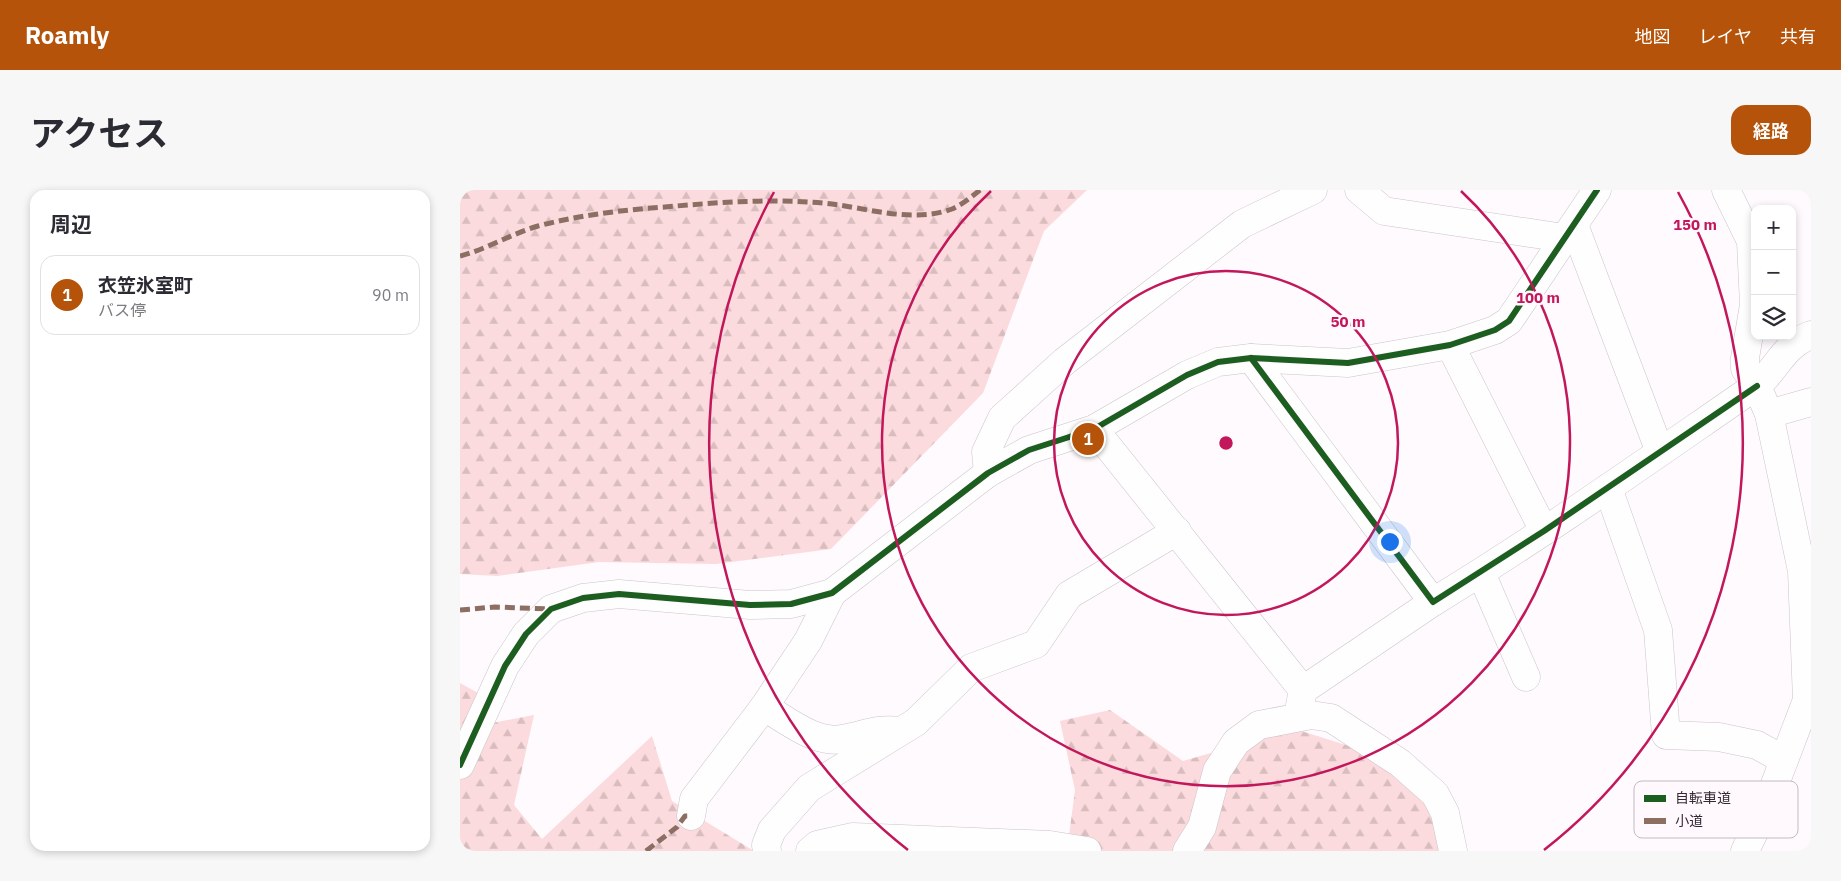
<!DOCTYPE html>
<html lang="ja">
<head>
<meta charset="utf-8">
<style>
	body { margin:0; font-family:"IBM Plex Sans","Noto Sans JP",sans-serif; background:#f7f7f7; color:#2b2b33 }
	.controls { position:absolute; right:15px; top:15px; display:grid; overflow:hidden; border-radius:10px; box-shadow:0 2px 8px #0003 }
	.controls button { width:45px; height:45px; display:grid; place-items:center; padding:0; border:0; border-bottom:1px solid #e1e1e2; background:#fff; color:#2b2b33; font:25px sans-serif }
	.you { position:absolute; left:929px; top:351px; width:18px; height:18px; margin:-12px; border:4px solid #fff; border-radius:50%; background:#1a73e8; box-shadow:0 0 0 8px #1a73e833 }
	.badge { display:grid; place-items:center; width:32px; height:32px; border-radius:50%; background:#b45309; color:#fff; font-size:16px; font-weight:700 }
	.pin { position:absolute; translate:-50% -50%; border:2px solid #fff; box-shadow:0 1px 5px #0006 }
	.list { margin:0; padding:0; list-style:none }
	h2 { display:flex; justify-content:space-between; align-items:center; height:65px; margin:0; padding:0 20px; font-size:21px }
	h2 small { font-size:16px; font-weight:400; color:#7c7c81 }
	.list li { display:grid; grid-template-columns:32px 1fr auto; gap:15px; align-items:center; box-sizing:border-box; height:80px; margin:0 10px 10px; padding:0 10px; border:1px solid #e1e1e2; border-radius:15px }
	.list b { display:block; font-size:19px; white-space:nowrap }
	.list p { margin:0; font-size:16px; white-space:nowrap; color:#7c7c81 }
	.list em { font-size:16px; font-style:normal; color:#7c7c81 }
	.icon { flex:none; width:28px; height:28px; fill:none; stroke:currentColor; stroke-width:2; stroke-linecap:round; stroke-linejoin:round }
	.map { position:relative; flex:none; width:1351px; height:661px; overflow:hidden; border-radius:15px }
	header { display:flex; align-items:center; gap:30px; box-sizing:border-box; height:70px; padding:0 25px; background:#b45309; color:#fff }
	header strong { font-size:24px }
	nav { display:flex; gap:28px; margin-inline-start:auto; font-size:18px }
	.intro { display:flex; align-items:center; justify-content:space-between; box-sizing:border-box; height:120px; padding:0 30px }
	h1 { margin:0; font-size:35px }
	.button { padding:12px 22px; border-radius:15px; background:#b45309; color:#fff; font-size:18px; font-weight:700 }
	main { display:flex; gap:30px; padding:0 30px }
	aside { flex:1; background:#fff; border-radius:15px; box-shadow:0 2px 8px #0003 }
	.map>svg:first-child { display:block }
	.forest { fill:url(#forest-firs) }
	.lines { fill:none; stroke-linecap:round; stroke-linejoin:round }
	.minor-casing { stroke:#cac4ca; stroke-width:29 }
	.minor { stroke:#fffeff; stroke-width:28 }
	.quiet { stroke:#8d6e63; stroke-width:5; stroke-dasharray:10 5; stroke-linecap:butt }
	.cycleway-casing { stroke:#fff9fe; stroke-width:9 }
	.cycleway { stroke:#1b5e20; stroke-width:6 }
	.ring { fill:none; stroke:#c2185b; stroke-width:2.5 }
	.key { fill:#fff9fe; stroke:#c2bbc1; stroke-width:1 }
	.key-label { font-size:14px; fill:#342933 }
	.centre { fill:#c2185b; stroke:#fff9fe; stroke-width:2.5 }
	.ring-label { font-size:15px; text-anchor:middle; font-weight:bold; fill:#c2185b; stroke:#fff9fe; stroke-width:5; stroke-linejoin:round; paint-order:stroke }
</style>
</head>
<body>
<header>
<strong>Roamly</strong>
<nav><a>地図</a><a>レイヤ</a><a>共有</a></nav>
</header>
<div class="intro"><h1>アクセス</h1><a class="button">経路</a></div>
<main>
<aside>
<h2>周辺<small></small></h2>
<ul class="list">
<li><span class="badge">1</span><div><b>衣笠氷室町</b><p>バス停</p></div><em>90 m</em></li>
</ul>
</aside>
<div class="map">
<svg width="1351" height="661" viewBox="0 0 1351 661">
	<defs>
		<pattern id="forest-firs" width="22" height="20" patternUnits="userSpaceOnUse" patternTransform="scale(1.25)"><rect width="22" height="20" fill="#fbdbdd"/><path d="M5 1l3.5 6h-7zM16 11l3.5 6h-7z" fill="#d8bcbe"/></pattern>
	</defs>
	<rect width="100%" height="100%" fill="#fefafd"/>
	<!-- forest -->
	<g class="forest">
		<polygon points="0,0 627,0 584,41 523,203 371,359 256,374 139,372 37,386 0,384"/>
		<polygon points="0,493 18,503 32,533 74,525 54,615 82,649 192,546 212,611 294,661 0,661"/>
		<polygon points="650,520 723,571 835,539 911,563 959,598 989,661 607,661 615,600 600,531"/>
	</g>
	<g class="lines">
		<defs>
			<g id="minor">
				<polyline points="899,0 924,21 1104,48"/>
				<polyline points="1266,0 1291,51 1294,115 1285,168 1285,179 1297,196 1309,224 1342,381 1347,510 1307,615 1285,661"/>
				<polyline points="1114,35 1200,262"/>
				<polyline points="990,155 1084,341"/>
				<path d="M 791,168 L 973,412 C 1083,345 1187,271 1293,198 C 1316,183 1321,156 1351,145"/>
				<polyline points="1309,224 1351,212"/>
				<polyline points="634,239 843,500 838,526"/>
				<polyline points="528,283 526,262 542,228 605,171 782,34 853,0"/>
				<polyline points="1148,298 1198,440 1206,545 1259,547 1297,555 1324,570"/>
				<polyline points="1021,383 1066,487"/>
				<path d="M 372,403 L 348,451 L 304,517 C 327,530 355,554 382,549 C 406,545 415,538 440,541"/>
				<polyline points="843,500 973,412"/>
				<polyline points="0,575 45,476 66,444 91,419 123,408 159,404 290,415 331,414 372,403 528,283 569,260 634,239 727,185 758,172 791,168 888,173 990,155 1035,140 1049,131 1137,0"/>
				<polyline points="231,626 234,609 304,517"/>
				<polyline points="307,661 306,655 312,640 349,598 456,532 511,478 576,454 609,405 717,341"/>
				<polyline points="350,661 357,655 393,647 590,655 627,661"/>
				<polyline points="727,661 742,637 757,581 776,552 799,535 851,525 871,528 940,573 975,604 985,623 993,661"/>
			</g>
		</defs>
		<!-- minor casing -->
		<use href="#minor" class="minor-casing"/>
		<!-- minor -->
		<use href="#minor" class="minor"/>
		<!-- quiet -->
		<g class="quiet">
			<path d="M 0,66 C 27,59 51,44 78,36 C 120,25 162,20 205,17 C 261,12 316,8 372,14 C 410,19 454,33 492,19 C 503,14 511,7 520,0"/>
			<polyline points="0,420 35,417 91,419"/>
			<polyline points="186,661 217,637 225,626 231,626"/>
		</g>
		<defs>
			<g id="cycleway">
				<polyline points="791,168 973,412 1084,341 1297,196"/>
				<polyline points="0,575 45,476 66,444 91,419 123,408 159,404 290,415 331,414 372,403 528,283 569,260 634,239 727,185 758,172 791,168 888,173 990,155 1035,140 1049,131 1137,0"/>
			</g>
		</defs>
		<!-- cycleway casing -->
		<use href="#cycleway" class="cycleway-casing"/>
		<!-- cycleway -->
		<use href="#cycleway" class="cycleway"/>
	</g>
	<!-- distance rings -->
	<g class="ring">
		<circle cx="766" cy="253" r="172"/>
		<path d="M1001 1A344 344 0 1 1 531 1"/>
		<path d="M448 660A517 517 0 0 1 314 2M1218 2A517 517 0 0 1 1084 660"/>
	</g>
	<!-- legend -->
	<rect x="1174" y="591" width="164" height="57" rx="8" class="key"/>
	<rect x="1184" y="605" width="22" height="7" fill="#1b5e20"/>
	<rect x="1184" y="628" width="22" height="6" fill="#8d6e63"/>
	<g class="key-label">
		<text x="1215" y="613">自転車道</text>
		<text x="1215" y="636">小道</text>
	</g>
	<circle cx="766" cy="253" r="8" class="centre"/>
	<g class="ring-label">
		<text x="1235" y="40">150 m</text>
		<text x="1078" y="113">100 m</text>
		<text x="888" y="137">50 m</text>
	</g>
</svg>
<div class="controls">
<button>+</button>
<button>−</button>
<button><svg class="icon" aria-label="layers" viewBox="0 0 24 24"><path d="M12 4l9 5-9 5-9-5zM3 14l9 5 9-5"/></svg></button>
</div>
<div class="you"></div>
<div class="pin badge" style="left:628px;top:249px">1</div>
</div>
</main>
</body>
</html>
